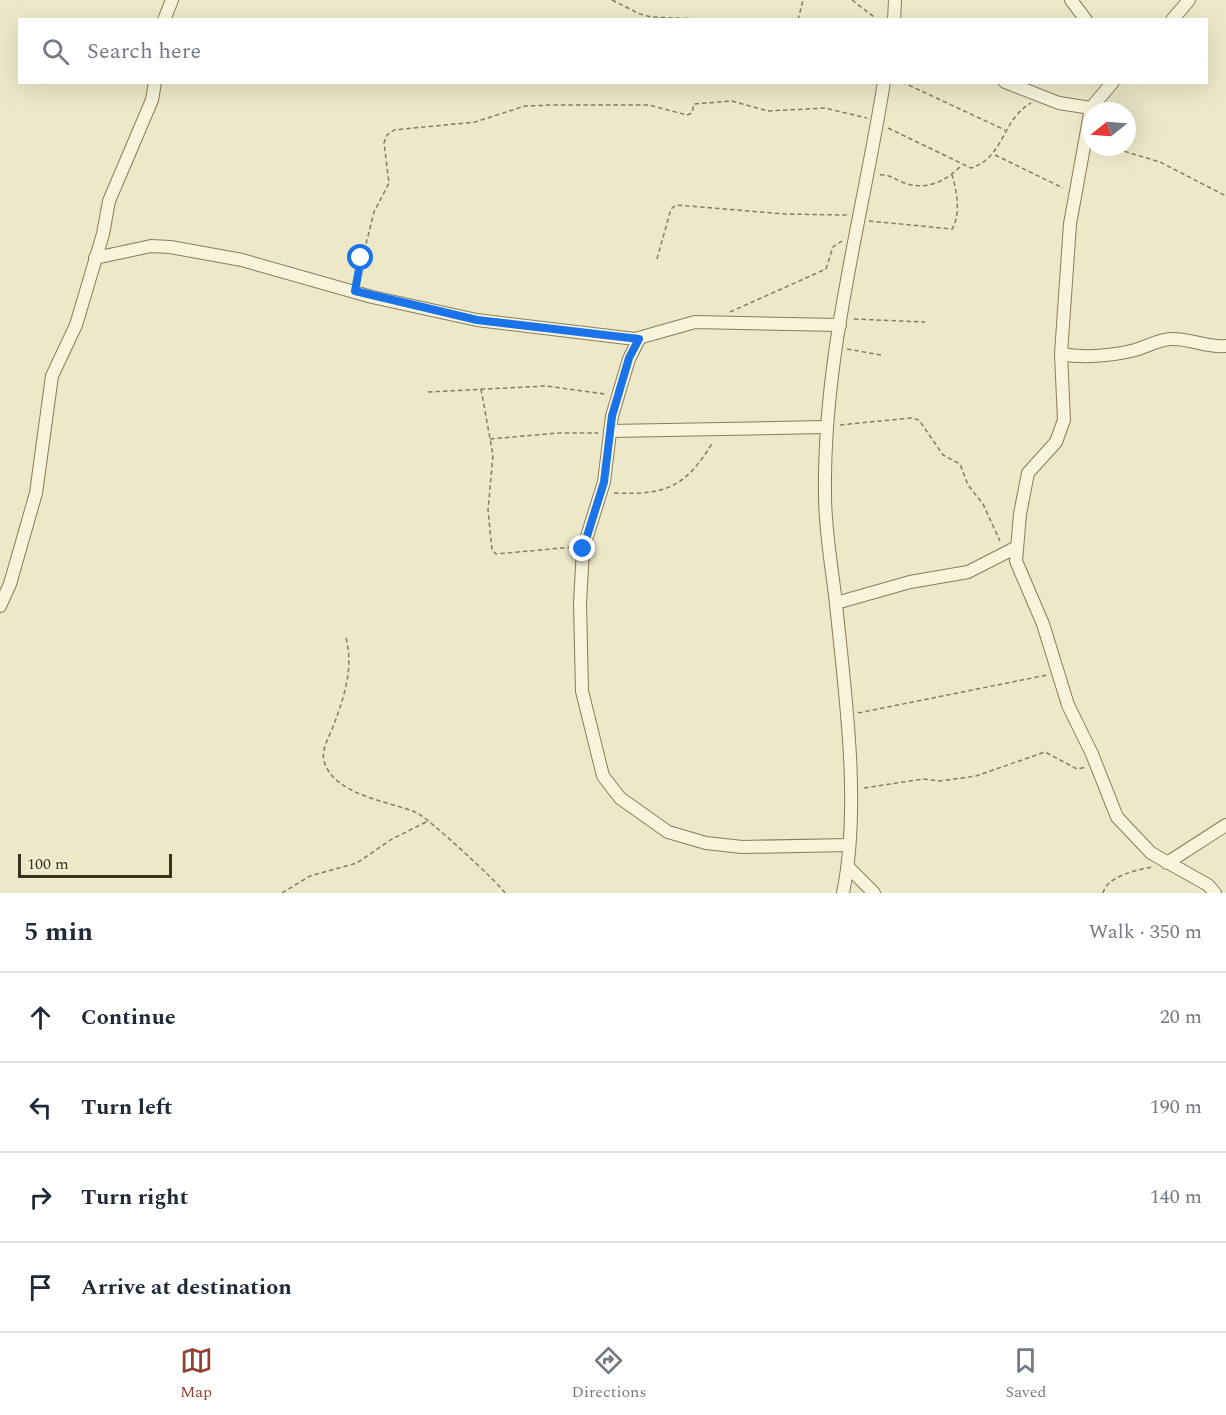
<!DOCTYPE html>
<html lang="en">
<head>
<meta charset="utf-8">
<style>
	body { margin:0; font-family:Spectral,serif; background:#f2f2f3; color:#1f2937 }
	.compass { position:absolute; left:1082px; top:102px; width:54px; height:54px; border-radius:50%; background:#fff; box-shadow:0 6px 24px #0002; rotate:253deg }
	.scale { position:absolute; left:18px; bottom:15px; width:154px; box-sizing:border-box; padding-left:6px; border:3px solid #393020; border-top:0; font-size:16px; line-height:21px; white-space:nowrap; color:#393020; -webkit-text-stroke:4px #f4f1d7; paint-order:stroke }
	.stop { position:absolute; width:18px; height:18px; margin:-14px; border:4px solid #1a73e8; border-radius:50%; background:#fff }
	.stop.end { background:#1a73e8; border-color:#fff; box-shadow:0 2px 6px #0008 }
	.list { margin:0; padding:0; list-style:none }
	h2 { display:flex; justify-content:space-between; align-items:center; height:78px; margin:0; padding:0 24px; font-size:26px }
	h2 small { font-size:20px; font-weight:400; color:#747a83 }
	.list li { display:grid; grid-template-columns:39px 1fr auto; gap:18px; align-items:center; box-sizing:border-box; height:90px; padding:0 24px; border-top:2px solid #e0e1e3 }
	.list b { display:block; font-size:22px; white-space:nowrap }
	.list em { font-size:20px; font-style:normal; color:#747a83 }
	.icon { flex:none; width:33px; height:33px; fill:none; stroke:currentColor; stroke-width:2; stroke-linecap:round; stroke-linejoin:round }
	.map { position:relative; flex:none; width:1226px; height:893px; overflow:hidden }
	.search { position:absolute; background:#fff; box-shadow:0 6px 24px #0002; left:18px; right:18px; top:18px; height:66px; display:flex; align-items:center; gap:15px; box-sizing:border-box; padding:0 21px; border-radius:0px; color:#747a83; font-size:22px }
	.sheet { height:438px; background:#fff }
	nav { display:flex; justify-content:space-around; align-items:center; box-sizing:border-box; height:84px; border-top:2px solid #e0e1e3; background:#fff; font-size:16px; color:#747a83 }
	nav a { display:grid; justify-items:center; gap:3px }
	nav .on { color:#944030 }
	.map>svg:first-child { display:block }
	.lines { fill:none; stroke-linecap:round; stroke-linejoin:round }
	.minor-casing { stroke:#887b5e; stroke-width:14 }
	.path { stroke:#887b5e; stroke-width:1.5; stroke-dasharray:4.5 3; stroke-linecap:butt }
	.minor { stroke:#f7f4db; stroke-width:12 }
	.route { stroke:#1a73e8; stroke-width:8 }
</style>
</head>
<body>
<div class="map">
<svg width="1226" height="893" viewBox="0 0 1226 893">
	<rect width="100%" height="100%" fill="#ece8c8"/>
	<g class="lines">
		<defs>
			<g id="minor">
				<polyline points="1071,0 1086,20"/>
				<polyline points="164,20 172,0"/>
				<polyline points="894,20 895,0"/>
				<polyline points="1172,20 1189,0"/>
				<polyline points="1005,82 1059,103 1091,108"/>
				<polyline points="1113,82 1091,108 1070,224 1061,354 1064,420 1056,442 1028,473 1020,514 1016,561 1043,624 1068,705 1092,754 1117,817 1151,853 1208,885 1215,893"/>
				<polyline points="95,258 151,246 170,247 242,260 372,297 477,320 635,339 695,322 840,325"/>
				<polyline points="639,339 629,359 612,416 604,482 583,549 580,603 582,691 603,776 620,798 668,832 706,843 742,847 849,845"/>
				<path d="M 1061,354 C 1082,358 1110,356 1131,351 C 1145,348 1156,340 1171,339 C 1190,338 1207,348 1226,346"/>
				<polyline points="610,431 825,427"/>
				<polyline points="836,603 910,582 968,572 1015,548"/>
				<polyline points="0,606 10,584 36,493 52,376 76,325 103,234 109,201 152,100 155,82"/>
				<polyline points="1167,863 1226,825"/>
				<polyline points="848,867 874,893"/>
				<path d="M 843,893 C 861,806 845,693 836,604 C 832,568 825,531 825,495 C 823,355 862,220 884,82"/>
			</g>
		</defs>
		<!-- minor casing -->
		<use href="#minor" class="minor-casing"/>
		<!-- path -->
		<g class="path">
			<polyline points="612,0 640,14 651,17 725,20"/>
			<polyline points="852,0 878,20"/>
			<polyline points="798,20 803,0"/>
			<polyline points="902,82 1005,130"/>
			<path d="M 888,128 L 971,168 C 1004,158 1002,119 1031,103"/>
			<polyline points="1110,147 1160,162 1226,196"/>
			<polyline points="995,155 1063,188"/>
			<path d="M 880,175 C 889,174 894,179 902,182 C 926,192 946,181 962,165"/>
			<path d="M 869,221 L 952,229 C 961,215 957,191 952,175"/>
			<polyline points="657,259 671,209 676,205 785,214 847,215"/>
			<polyline points="357,280 374,212 389,183 384,143 387,135 394,130 475,122 525,106 554,105 649,105 687,115 692,113 694,104 732,101 768,111 825,108 867,118"/>
			<polyline points="730,312 826,269 833,247 842,241"/>
			<polyline points="854,319 925,322"/>
			<polyline points="847,349 881,355"/>
			<polyline points="481,389 493,455 488,510 492,550 496,554 573,547"/>
			<polyline points="428,392 546,386 605,394"/>
			<polyline points="840,425 911,418 919,420 943,455 960,464 968,485 983,504 1000,541"/>
			<polyline points="490,439 558,433 598,433"/>
			<path d="M 614,493 C 666,495 685,488 713,442"/>
			<path d="M 346,638 C 354,669 344,697 333,727 C 329,737 321,750 324,761 C 334,796 390,801 417,813 C 427,817 500,884 505,893"/>
			<polyline points="858,713 1047,675"/>
			<polyline points="864,788 923,779 940,781 976,776 1045,752 1077,769 1086,767"/>
			<polyline points="282,893 310,876 357,863 392,839 428,821"/>
			<path d="M 1103,893 C 1107,876 1137,870 1152,867"/>
		</g>
		<!-- minor -->
		<use href="#minor" class="minor"/>
	</g>
	<g class="lines">
		<!-- route -->
		<polyline class="route" points="361,258 355,291 477,320 639,339 629,358 612,416 604,482 583,549"/>
	</g>
</svg>
<svg class="compass" viewBox="-18 -18 36 36"><path d="M0-13l5 13h-10z" fill="#e53935"/><path d="M0 13l5-13h-10z" fill="#747a83"/></svg>
<div class="scale">100 m</div>
<div class="stop" style="left:361px;top:258px"></div>
<div class="stop end" style="left:583px;top:549px"></div>
<div class="search"><svg class="icon" aria-label="search" viewBox="0 0 24 24"><circle cx="10" cy="10" r="6"/><path d="M15 15l6 6"/></svg>Search here</div>
</div>
<section class="sheet">
<h2>5 min<small>Walk · 350 m</small></h2>
<ul class="list">
<li><svg class="icon" aria-label="ahead" viewBox="0 0 24 24"><path d="M12 20V5M6 11l6-6 6 6"/></svg><div><b>Continue</b></div><em>20 m</em></li>
<li><svg class="icon" aria-label="left" viewBox="0 0 24 24"><path d="M17 20v-9H6M10 6l-5 5 5 5"/></svg><div><b>Turn left</b></div><em>190 m</em></li>
<li><svg class="icon" aria-label="right" viewBox="0 0 24 24"><path d="M7 20v-9h11M14 6l5 5-5 5"/></svg><div><b>Turn right</b></div><em>140 m</em></li>
<li><svg class="icon" aria-label="arrive" viewBox="0 0 24 24"><path d="M6 21V4h12l-3 4 3 4H6"/></svg><div><b>Arrive at destination</b></div></li>
</ul>
</section>
<nav>
<a class="on"><svg class="icon" aria-label="map" viewBox="0 0 24 24"><path d="M3 6l6-2 6 2 6-2v14l-6 2-6-2-6 2zM9 4v14M15 6v14"/></svg>Map</a>
<a><svg class="icon" aria-label="directions" viewBox="0 0 24 24"><path d="M12 3l9 9-9 9-9-9zM9 14v-3h6M13 9l2 2-2 2"/></svg>Directions</a>
<a><svg class="icon" aria-label="saved" viewBox="0 0 24 24"><path d="M7 4h10v16l-5-4-5 4z"/></svg>Saved</a>
</nav>
</body>
</html>
